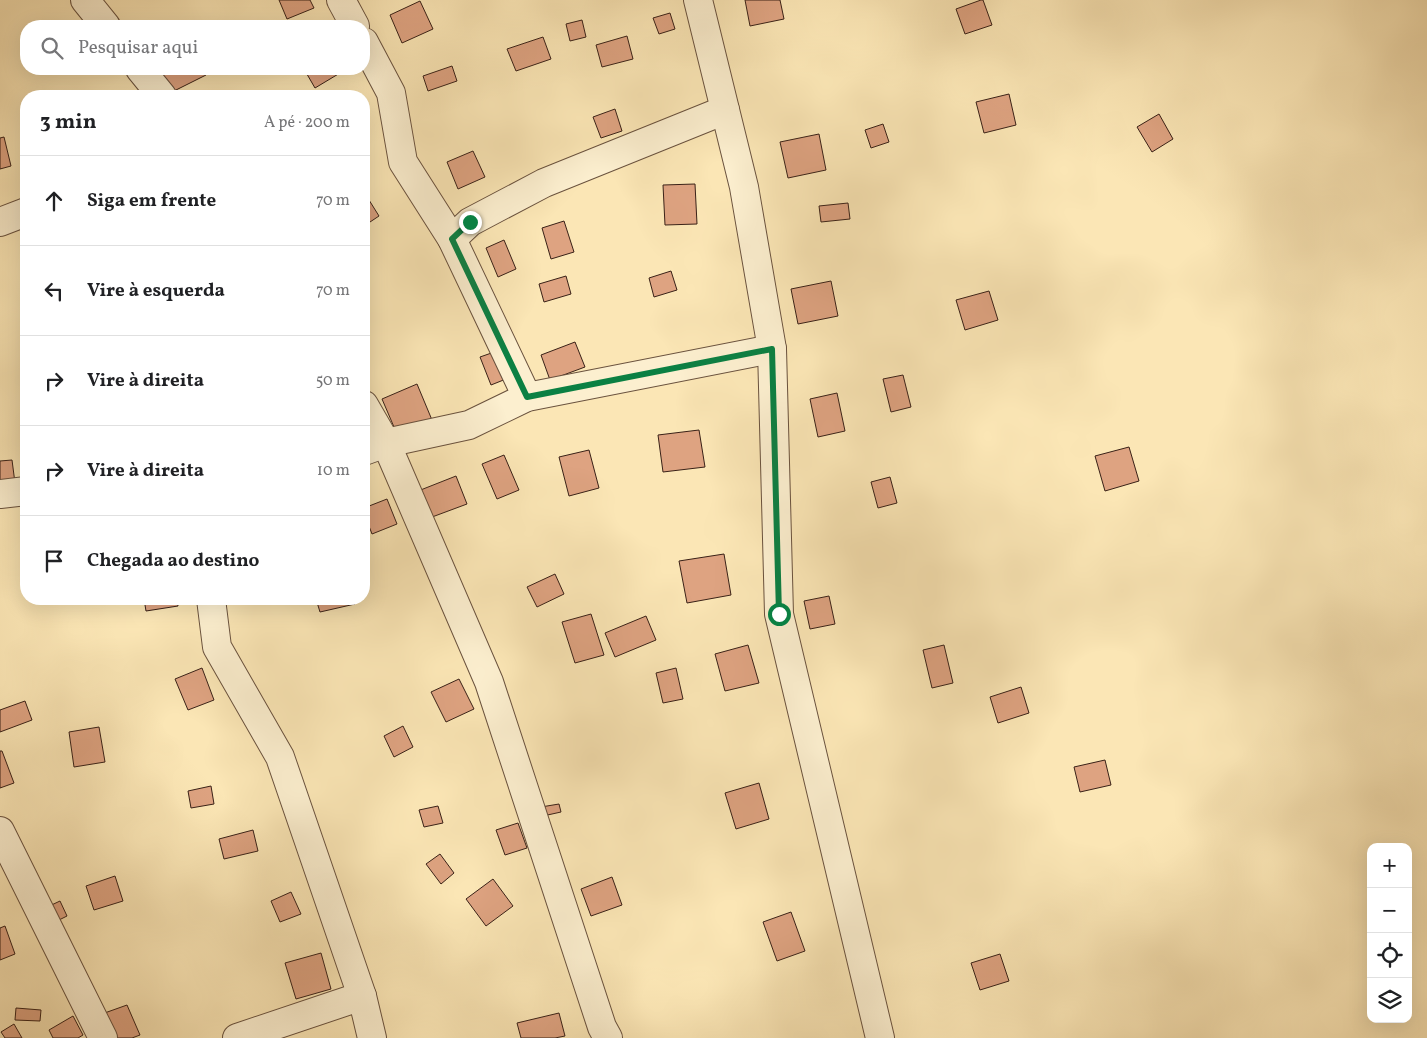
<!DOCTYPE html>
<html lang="pt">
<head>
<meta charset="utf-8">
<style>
	body { margin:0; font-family:Vollkorn,serif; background:#f2f2f2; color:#202124 }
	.controls { position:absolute; right:15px; bottom:15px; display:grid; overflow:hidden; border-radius:10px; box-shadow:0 5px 20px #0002 }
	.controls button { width:45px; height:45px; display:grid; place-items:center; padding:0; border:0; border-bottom:1px solid #e0e0e0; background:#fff; color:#202124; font:25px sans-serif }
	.stop { position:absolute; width:15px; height:15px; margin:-11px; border:4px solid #0b8043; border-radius:50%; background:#fff }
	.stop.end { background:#0b8043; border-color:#fff; box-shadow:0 1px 5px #0008 }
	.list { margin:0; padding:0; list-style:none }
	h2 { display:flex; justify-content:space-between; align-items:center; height:65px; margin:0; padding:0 20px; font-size:21px }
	h2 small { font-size:16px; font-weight:400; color:#757577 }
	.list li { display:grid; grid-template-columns:32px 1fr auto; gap:15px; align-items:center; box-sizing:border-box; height:90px; padding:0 20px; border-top:1px solid #e0e0e0 }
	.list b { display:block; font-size:19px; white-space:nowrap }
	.list em { font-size:16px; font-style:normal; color:#757577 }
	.icon { flex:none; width:28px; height:28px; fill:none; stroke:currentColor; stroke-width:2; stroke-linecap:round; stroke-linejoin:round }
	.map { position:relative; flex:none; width:1427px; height:1038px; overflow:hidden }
	.search { position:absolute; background:#fff; box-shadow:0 5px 20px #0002; left:20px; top:20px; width:350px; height:55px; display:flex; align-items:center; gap:12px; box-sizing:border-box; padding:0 18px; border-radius:20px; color:#757577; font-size:19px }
	.panel { position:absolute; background:#fff; box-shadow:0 5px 20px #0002; left:20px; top:90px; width:350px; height:515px; border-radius:20px }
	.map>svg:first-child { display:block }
	.building { fill:#dea381; stroke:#392117 }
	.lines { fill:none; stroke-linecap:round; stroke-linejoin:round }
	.minor-casing { stroke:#6a523e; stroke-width:30 }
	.minor { stroke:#fcefcf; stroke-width:28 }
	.route { stroke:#0b8043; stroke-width:6 }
</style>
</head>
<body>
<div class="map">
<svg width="1427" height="1038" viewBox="0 0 1427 1038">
	<rect width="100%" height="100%" fill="#fbe6b5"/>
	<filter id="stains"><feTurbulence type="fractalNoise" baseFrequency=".004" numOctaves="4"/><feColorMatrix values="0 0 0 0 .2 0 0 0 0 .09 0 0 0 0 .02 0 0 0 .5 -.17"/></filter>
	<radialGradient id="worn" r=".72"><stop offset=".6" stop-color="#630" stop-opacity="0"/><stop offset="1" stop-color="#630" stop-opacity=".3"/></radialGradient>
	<!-- building -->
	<g class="building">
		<polygon points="279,0 310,0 314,8 287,19"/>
		<polygon points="745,0 780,0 784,19 750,26"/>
		<polygon points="981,0 983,0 992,25 965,34 956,9"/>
		<polygon points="420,1 433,29 402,43 390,15"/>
		<polygon points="670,13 675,29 659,34 653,18"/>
		<polygon points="582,20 586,37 570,41 566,24"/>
		<polygon points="627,36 633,59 602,67 596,45"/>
		<polygon points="543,37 551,59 516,71 507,49"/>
		<polygon points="452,66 457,81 428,91 423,76"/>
		<polygon points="158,69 203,69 206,75 170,93"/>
		<polygon points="304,69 338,69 340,73 315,88"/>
		<polygon points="1009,94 1016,125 984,133 976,102"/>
		<polygon points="615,109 622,131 601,138 593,117"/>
		<polygon points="1159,114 1173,139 1152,152 1137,127"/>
		<polygon points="883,124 889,142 871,148 865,130"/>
		<polygon points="819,134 826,170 788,178 780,142"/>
		<polygon points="4,137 11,166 0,169 0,138"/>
		<polygon points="473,151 485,177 458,189 447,162"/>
		<polygon points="695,184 697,224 665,225 663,185"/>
		<polygon points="364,192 379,216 364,226"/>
		<polygon points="848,203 850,219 821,222 819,206"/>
		<polygon points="564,221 574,252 551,259 542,228"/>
		<polygon points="504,240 516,269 498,277 486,248"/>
		<polygon points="671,271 677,290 654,297 649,278"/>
		<polygon points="566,276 571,294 544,302 539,284"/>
		<polygon points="831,281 838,316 798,324 791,289"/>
		<polygon points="989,291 998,320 965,330 956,300"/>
		<polygon points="575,342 585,367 550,380 541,355"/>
		<polygon points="500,350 511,377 491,385 480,357"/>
		<polygon points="903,375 911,407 891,412 883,379"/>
		<polygon points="417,384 432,420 397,434 382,399"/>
		<polygon points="837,393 845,431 818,437 810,399"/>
		<polygon points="699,430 705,467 663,472 658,435"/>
		<polygon points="1129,447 1139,481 1105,491 1095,456"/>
		<polygon points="589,450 599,488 569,496 559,457"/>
		<polygon points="504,455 519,490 497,499 482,464"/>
		<polygon points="12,460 15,483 0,485 0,461"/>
		<polygon points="456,476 467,504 424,520 413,493"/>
		<polygon points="890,477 897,503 878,508 871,482"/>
		<polygon points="387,499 397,524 372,534 364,513 364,508"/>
		<polygon points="724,554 731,595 687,603 679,561"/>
		<polygon points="555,574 564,594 537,607 527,587"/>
		<polygon points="829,596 835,624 810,629 804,601"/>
		<polygon points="144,599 177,599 178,606 146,611"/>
		<polygon points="316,599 354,599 355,604 320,612"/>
		<polygon points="591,614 604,655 575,663 562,622"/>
		<polygon points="646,616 656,640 615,657 605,633"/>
		<polygon points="748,645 759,683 725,691 715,654"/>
		<polygon points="944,645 953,683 932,688 923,650"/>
		<polygon points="202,668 214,700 188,710 175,679"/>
		<polygon points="676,668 683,699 663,703 656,673"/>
		<polygon points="459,679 474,709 446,722 431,692"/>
		<polygon points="1021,687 1029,713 998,723 990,697"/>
		<polygon points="25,701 32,720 0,732 0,710"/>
		<polygon points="403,726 413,747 394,757 384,736"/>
		<polygon points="99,727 105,762 74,767 69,732"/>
		<polygon points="0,751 2,751 14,783 0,788"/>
		<polygon points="1105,760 1111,785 1080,792 1074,767"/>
		<polygon points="759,783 769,819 736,829 725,793"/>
		<polygon points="211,786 214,804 191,808 188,791"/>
		<polygon points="559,804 561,812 543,816 541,807"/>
		<polygon points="438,806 443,823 424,827 419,810"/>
		<polygon points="518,823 527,848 505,855 496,830"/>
		<polygon points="253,830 258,851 224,859 219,839"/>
		<polygon points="440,854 454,873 441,884 426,864"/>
		<polygon points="115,876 123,901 94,910 86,886"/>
		<polygon points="612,877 622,905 591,916 581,889"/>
		<polygon points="493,879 513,906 486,926 466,899"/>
		<polygon points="291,892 301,914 280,922 271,901"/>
		<polygon points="60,901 67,916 51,924 43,909"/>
		<polygon points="791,912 805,951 777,961 763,922"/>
		<polygon points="5,926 15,954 0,960 0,928"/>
		<polygon points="321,953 331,989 296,999 285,963"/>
		<polygon points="1000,954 1009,981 980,990 971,963"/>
		<polygon points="127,1005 140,1035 132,1038 108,1038 99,1015"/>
		<polygon points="16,1008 41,1010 40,1021 15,1020"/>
		<polygon points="559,1013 565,1036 555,1038 521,1038 517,1023"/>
		<polygon points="73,1016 83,1035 78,1038 53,1038 49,1030"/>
		<polygon points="14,1024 22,1038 5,1038 1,1032"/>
	</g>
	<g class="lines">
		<defs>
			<g id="minor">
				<polyline points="85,0 106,26"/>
				<polyline points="341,0 355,26"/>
				<polyline points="698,0 744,187 772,349 779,614 880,1038"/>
				<polyline points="364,42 391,93 403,162 452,239 527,397"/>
				<polyline points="140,69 162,96"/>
				<polyline points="0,222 26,212"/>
				<polyline points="452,239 470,222 544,183 725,110"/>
				<polyline points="364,405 386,443 489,682 602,1027 608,1038"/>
				<polyline points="364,451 386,443 469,425 527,397 772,349"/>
				<polyline points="0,494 26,491"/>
				<polyline points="211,599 217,647 280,757 362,996 372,1038"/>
				<polyline points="0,831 103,1038"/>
				<polyline points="237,1038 362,996"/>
			</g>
		</defs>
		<!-- minor casing -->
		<use href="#minor" class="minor-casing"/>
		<!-- minor -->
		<use href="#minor" class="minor"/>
	</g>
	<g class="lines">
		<!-- route -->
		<polyline class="route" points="470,222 452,239 527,397 772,349 779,614"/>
	</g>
	<rect width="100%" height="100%" filter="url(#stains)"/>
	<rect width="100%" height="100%" fill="url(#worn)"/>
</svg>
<div class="controls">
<button>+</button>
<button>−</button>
<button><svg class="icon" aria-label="locate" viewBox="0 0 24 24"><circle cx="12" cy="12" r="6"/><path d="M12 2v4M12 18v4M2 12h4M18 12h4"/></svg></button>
<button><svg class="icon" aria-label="layers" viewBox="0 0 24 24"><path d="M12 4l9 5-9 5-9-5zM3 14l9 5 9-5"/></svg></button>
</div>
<div class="stop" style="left:779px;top:614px"></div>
<div class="stop end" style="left:470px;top:222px"></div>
<div class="search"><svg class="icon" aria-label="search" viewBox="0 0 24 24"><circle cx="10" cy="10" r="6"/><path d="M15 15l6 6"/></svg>Pesquisar aqui</div>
<section class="panel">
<h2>3 min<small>A pé · 200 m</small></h2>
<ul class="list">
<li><svg class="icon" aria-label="ahead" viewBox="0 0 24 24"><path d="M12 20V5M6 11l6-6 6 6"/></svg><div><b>Siga em frente</b></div><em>70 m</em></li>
<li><svg class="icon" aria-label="left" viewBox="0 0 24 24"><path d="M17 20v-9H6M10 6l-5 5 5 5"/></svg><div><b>Vire à esquerda</b></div><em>70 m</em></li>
<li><svg class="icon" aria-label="right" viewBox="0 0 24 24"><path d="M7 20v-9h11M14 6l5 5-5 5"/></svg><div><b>Vire à direita</b></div><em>50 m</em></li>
<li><svg class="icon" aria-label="right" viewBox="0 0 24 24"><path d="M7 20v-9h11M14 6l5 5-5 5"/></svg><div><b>Vire à direita</b></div><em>10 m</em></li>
<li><svg class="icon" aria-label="arrive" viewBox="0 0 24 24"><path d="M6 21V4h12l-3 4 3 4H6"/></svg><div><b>Chegada ao destino</b></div></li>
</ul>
</section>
</div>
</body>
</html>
